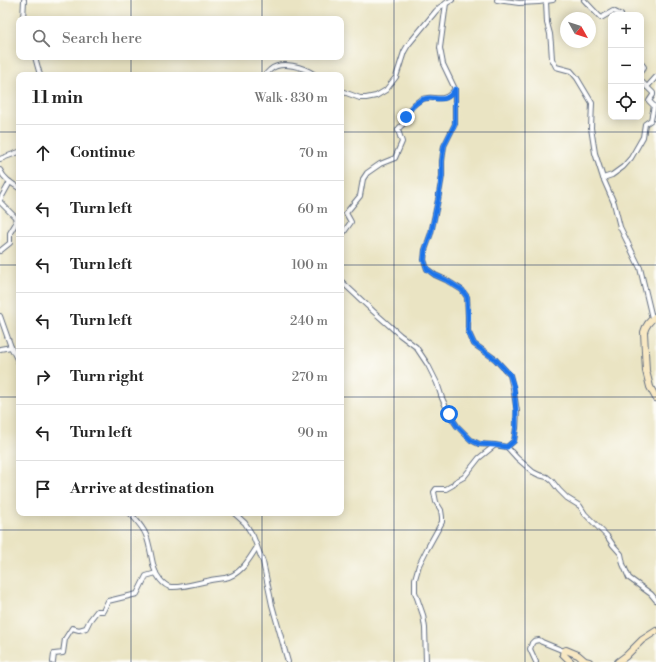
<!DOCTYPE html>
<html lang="en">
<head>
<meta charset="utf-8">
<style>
	body { margin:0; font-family:"Libre Bodoni",serif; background:#f2f2f2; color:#222 }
	.controls { position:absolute; right:12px; top:12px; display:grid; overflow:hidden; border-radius:8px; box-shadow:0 2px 10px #0003 }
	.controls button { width:36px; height:36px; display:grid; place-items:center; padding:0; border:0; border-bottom:1px solid #e0e0e0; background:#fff; color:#222; font:20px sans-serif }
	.compass { position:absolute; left:560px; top:12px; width:36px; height:36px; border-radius:50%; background:#fff; box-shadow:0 2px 10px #0003; rotate:129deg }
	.stop { position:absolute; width:12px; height:12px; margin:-9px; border:3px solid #1a73e8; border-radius:50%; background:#fff }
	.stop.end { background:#1a73e8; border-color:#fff; box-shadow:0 1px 4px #0008 }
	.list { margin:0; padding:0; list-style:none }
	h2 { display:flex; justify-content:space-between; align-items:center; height:52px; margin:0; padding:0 16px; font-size:17px }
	h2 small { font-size:13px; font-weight:400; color:#767676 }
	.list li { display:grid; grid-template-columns:26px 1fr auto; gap:12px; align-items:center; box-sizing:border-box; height:56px; padding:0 16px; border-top:1px solid #e0e0e0 }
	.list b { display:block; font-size:15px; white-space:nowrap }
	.list em { font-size:13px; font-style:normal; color:#767676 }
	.icon { flex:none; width:22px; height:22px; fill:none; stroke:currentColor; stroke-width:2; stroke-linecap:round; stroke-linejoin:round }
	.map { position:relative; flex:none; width:656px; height:662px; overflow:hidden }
	.search { position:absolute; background:#fff; box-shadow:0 2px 10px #0003; left:16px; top:16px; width:328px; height:44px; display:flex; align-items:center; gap:10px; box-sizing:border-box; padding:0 14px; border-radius:8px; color:#767676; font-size:15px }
	.panel { position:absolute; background:#fff; box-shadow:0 2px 10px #0003; left:16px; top:72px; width:328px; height:444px; border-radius:8px }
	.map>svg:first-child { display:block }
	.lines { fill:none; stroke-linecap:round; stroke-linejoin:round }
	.minor-casing { stroke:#636e81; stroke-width:6 }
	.secondary-casing { stroke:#636e81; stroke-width:8 }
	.minor { stroke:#fff; stroke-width:4 }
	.secondary { stroke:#f8e8c3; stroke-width:6 }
	.route { stroke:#1a73e8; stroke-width:5 }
	.grid { fill:none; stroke:#1b2f5e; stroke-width:1; stroke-opacity:0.55 }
</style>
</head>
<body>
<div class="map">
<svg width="656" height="662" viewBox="0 0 656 662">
	<rect width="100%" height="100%" fill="#fdfcf7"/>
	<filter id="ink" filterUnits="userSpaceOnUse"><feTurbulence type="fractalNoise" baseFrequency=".025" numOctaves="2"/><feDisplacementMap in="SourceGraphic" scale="8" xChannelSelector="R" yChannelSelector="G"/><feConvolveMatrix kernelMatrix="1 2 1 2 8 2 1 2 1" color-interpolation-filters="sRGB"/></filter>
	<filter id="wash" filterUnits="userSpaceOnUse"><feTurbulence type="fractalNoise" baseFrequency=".012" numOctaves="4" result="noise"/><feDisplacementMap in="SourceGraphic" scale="16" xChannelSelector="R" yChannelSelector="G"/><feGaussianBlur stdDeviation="0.9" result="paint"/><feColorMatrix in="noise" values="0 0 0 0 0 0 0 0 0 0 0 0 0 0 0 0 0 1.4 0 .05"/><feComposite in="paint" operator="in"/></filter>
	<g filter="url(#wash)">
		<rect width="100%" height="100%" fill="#eae4c3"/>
	</g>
	<g filter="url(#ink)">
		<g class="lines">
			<defs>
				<g id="minor">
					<polyline points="497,0 519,3 539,2 553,0"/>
					<polyline points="584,0 601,18 613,11 621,15"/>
					<polyline points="546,1 547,23 550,34 551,44 552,59 556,67 571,71 577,78 592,103 591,128 595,153 603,178 614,203 620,227 640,268 652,318"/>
					<polyline points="446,3 440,48 443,64 455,89 455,124 444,146 442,161 442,176 438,200 431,233 425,250 424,260 427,269 435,275 446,280 462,290 467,297 468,316 468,331 474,344 495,359 510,375 513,388 517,411 516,428 514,441 507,447"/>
					<polyline points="23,19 24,0"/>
					<polyline points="35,57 40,75"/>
					<polyline points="641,63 644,67 641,71"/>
					<path d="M 265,75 C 267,73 268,72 270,70 C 281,60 304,67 315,75"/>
					<polyline points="647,87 656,77"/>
					<polyline points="341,91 360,98 366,98 376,96 386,90 396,77 404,52 408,45 436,11 440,7 452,0"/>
					<polyline points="0,159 19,152"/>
					<path d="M 0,170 C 4,179 11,183 19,188"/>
					<polyline points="603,178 612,175 623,167 631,158 643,137 645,124 651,120 654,106 649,101 653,95 653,93 641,81"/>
					<polyline points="0,200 10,182"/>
					<polyline points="0,202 15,217 16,223 10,233 10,243 0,251"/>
					<path d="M 341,234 L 344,232 L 351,222 L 346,213 L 360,196 L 363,179 L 367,173 L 380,164 L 395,158 L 402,142 L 398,130 C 399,127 402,126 404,123 C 405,121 405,119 406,117 C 408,110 414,104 420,100 C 433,93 443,106 455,89"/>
					<polyline points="341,281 373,311 400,335 416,347 428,365 437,383 442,398 449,414 457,426 471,440 479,444 495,445 507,447 517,458 533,472 539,475 547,477 552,481 559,490 567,498 580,506 585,514 607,536 613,545 621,554 623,564 629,578 651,594 656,600"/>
					<polyline points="0,316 11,347 19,363"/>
					<polyline points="0,349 11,347"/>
					<path d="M 130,513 C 136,520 143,527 146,535 C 150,545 151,557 154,568 C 156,575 163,586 171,587 C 180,588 198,583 207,581 C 213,579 219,579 225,578 C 241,575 249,559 257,547"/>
					<polyline points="234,513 245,523 253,536 263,562 272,605 288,662"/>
					<polyline points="53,662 54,654 63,653 65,639 72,628 79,630 86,628 90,620 97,611 103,611 108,601 137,594 146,576 156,573"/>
					<polyline points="426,662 425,628 423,615 415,592 415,579 419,565 427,549 442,522 442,517 441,510 436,502 434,492 436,489 446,489 453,485 455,482 464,477 479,458 494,446"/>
					<polyline points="536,662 530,649 532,643 534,641 539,640 542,642 564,651"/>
				</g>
				<g id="secondary">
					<path d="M 656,316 C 650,320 646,325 644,332 L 646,371 L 650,387 L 656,398"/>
					<polyline points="571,662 563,654 564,651 566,650 578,655 585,661 589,662"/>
					<polyline points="618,662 626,656 642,640 656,631"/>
				</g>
			</defs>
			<!-- minor casing -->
			<use href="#minor" class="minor-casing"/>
			<!-- secondary casing -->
			<use href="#secondary" class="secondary-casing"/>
			<!-- minor -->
			<use href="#minor" class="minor"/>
			<!-- secondary -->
			<use href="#secondary" class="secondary"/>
		</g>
	</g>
	<g class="lines" filter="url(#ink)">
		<!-- route -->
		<path class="route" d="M 406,117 C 410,107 419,98 430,98 C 435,98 441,100 446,98 C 450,96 453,93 455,89 L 455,124 L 444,146 L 442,161 L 442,176 L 438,200 L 431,233 L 425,250 L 424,260 L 427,269 L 435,275 L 446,280 L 462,290 L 467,297 L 468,316 L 468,331 L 474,344 L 495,359 L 510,375 L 514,388 L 516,411 L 516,428 L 514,441 L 507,447 L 495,445 L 479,444 L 471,440 L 457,426 L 449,414"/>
	</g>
	<!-- grid -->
	<path class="grid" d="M 131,0 L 131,19M 262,0 L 262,19M 394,0 L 394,662M 525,0 L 525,662M 131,57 L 131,75M 262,57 L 262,75M 0,132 L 19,132M 341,132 L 656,132M 0,265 L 19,265M 341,265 L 656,265M 0,397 L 19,397M 341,397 L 656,397M 131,513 L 131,662M 262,513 L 262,662M 0,530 L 656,530"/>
</svg>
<div class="controls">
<button>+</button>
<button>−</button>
<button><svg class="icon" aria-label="locate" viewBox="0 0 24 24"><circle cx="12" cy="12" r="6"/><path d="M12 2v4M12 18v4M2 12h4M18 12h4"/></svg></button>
</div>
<svg class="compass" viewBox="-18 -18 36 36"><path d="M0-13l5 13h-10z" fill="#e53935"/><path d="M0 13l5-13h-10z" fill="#767676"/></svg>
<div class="stop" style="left:449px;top:414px"></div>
<div class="stop end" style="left:406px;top:117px"></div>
<div class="search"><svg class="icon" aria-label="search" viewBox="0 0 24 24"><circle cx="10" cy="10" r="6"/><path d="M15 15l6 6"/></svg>Search here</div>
<section class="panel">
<h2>11 min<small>Walk · 830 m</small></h2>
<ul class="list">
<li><svg class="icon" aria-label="ahead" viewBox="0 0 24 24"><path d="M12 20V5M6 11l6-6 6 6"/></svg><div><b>Continue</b></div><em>70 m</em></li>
<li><svg class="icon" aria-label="left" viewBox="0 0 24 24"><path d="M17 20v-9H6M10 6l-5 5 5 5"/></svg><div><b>Turn left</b></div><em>60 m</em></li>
<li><svg class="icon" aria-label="left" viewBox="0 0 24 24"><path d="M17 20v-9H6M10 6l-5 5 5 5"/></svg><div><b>Turn left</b></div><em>100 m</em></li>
<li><svg class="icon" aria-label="left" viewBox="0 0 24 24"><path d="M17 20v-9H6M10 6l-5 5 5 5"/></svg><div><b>Turn left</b></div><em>240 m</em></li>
<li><svg class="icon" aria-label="right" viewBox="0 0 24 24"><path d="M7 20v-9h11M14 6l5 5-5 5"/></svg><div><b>Turn right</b></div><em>270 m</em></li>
<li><svg class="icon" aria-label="left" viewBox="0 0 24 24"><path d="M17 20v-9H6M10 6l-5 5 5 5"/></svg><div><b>Turn left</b></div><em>90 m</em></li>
<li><svg class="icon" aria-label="arrive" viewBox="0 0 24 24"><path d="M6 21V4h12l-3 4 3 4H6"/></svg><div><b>Arrive at destination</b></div></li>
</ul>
</section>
</div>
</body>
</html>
